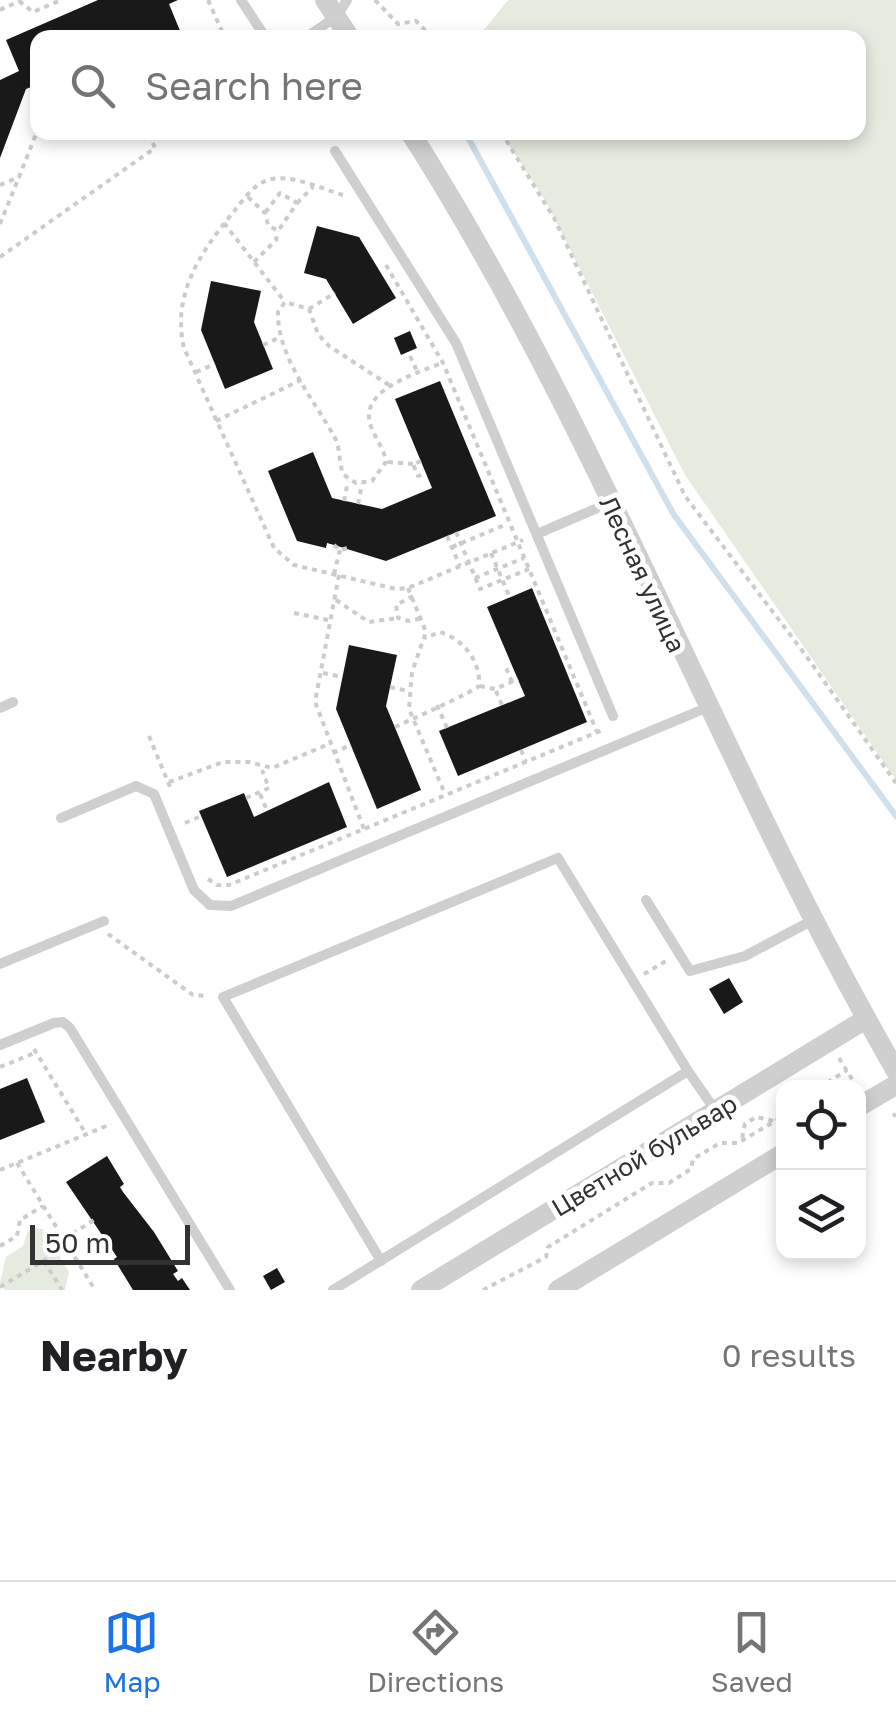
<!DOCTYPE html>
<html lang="en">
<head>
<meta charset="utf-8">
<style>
	body { margin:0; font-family:"Golos Text",sans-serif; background:#f6f6f6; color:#202124 }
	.controls { position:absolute; right:30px; bottom:30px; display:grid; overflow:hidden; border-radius:20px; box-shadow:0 5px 15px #0003 }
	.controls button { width:90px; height:90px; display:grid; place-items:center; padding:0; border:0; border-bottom:2px solid #e0e0e0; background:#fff; color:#202124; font:50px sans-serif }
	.scale { position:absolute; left:30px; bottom:25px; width:160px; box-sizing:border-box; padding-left:10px; border:5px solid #323232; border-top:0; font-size:28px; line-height:35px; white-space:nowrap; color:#323232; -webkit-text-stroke:8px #fff; paint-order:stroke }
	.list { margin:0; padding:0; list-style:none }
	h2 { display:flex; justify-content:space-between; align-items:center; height:130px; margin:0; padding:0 40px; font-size:42px }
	h2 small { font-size:32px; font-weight:400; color:#757577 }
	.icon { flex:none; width:55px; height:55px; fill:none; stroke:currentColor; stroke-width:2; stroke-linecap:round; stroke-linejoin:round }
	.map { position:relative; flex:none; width:896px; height:1290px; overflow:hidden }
	.search { position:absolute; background:#fff; box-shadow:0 5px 15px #0003; left:30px; right:30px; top:30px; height:110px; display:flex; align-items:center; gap:25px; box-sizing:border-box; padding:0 35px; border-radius:20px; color:#757577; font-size:38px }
	.sheet { height:290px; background:#fff }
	nav { display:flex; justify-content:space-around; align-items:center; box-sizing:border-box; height:140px; border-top:2px solid #e0e0e0; background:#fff; font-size:28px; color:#757577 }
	nav a { display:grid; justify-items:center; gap:5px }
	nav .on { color:#1a73e8 }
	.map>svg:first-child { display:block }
	.green { fill:#e5ebdf }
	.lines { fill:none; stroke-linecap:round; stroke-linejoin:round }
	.stream { stroke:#cfe0ec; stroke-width:6 }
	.building { fill:#191919 }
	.path { stroke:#ccc; stroke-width:4; stroke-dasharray:5 5; stroke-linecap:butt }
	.lane { stroke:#cfcfcf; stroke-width:10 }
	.street { stroke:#cfcfcf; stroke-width:20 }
	.labels { text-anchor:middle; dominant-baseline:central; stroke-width:10; stroke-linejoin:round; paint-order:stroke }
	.street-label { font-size:25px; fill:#323232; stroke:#fff }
</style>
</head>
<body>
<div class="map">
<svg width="896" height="1290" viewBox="0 0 896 1290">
	<rect width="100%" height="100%" fill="#fff"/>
	<!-- green -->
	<g class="green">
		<polygon points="508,0 896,0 896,780 685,475 545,200 501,133 858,132 858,38 478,37"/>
		<polygon points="35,1228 43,1229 69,1272 65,1290 5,1290 0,1283 6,1257 23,1246 27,1233"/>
	</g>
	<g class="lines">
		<!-- stream -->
		<polyline class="stream" points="465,132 674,515 896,816"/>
	</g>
	<!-- building -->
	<g class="building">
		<polygon points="98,0 178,0 169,4 183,38 38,38 38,84 26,89 0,158 0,80 19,71 6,40"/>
		<polygon points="317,226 359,237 396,298 353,324 326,279 304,273"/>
		<polygon points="211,281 261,291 254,322 273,369 225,389 201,330"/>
		<polygon points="410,331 417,348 401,355 394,338"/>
		<polygon points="440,381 496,516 386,561 334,545 327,543 326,548 297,541 268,471 313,452 332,498 382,509 432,488 395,399"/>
		<polygon points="532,588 587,722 458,776 439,731 525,696 487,607"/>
		<polygon points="349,645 397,655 386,706 421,790 377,809 336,709"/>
		<polygon points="329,782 347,827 227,877 199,811 244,793 254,817"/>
		<polygon points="729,978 743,1002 724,1014 709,989"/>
		<polygon points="27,1078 45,1122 0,1140 0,1089"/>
		<polygon points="107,1156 124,1184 120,1187 123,1192 154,1232 178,1271 173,1274 178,1281 182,1278 190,1290 133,1290 114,1259 117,1257 66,1182"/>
		<polygon points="277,1268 285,1282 271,1290 263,1276"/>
	</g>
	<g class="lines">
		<!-- path -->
		<g class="path">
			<polyline points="208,0 225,38"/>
			<polyline points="375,0 398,24 416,21 433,38"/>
			<polyline points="19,1 33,12 61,0"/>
			<polyline points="0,10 22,0"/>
			<polyline points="501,132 554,218 685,496 807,657 896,783"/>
			<polyline points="0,185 19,177 38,129"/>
			<path d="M 343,195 C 322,189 290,173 268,180 C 254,184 244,199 235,210 C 202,250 171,294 184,348 L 274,548 L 294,565 L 396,589 L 408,588 L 523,540"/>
			<polyline points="248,197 265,213 268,225 278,231 297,203 280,193 265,213"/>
			<polyline points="297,203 313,187"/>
			<polyline points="224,223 285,302"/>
			<polyline points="0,224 19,177"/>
			<polyline points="0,257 155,148 148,132"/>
			<polyline points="254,262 276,240 278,231"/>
			<polyline points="386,265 443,363 597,732"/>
			<polyline points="309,309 335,293"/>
			<polyline points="263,345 281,337"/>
			<polyline points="410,356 418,373"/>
			<polyline points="196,372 215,364"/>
			<path d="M 389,385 L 329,346 L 318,334 L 309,309 L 285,302 L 278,312 C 277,357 315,401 335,438 C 341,450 338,463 344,475 L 356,483 L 372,481 L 386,462 C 384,446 370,433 369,417 C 367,388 419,372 442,363"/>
			<polyline points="216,421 301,380"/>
			<polyline points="421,461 413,464 418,476 426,473"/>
			<polyline points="388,462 413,464"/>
			<polyline points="344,501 348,481"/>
			<polyline points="358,504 362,484"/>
			<polyline points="456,532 480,589 529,569"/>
			<polyline points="447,536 460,566"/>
			<polyline points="334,545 340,550 348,548"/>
			<polyline points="452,547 507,524"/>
			<polyline points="491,553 510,598"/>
			<polyline points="334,574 340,550"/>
			<polyline points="339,575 315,702 364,829"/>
			<polyline points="475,578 524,558"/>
			<polyline points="408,588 426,632 412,672 409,709 445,794"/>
			<polyline points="413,596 396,605 398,618 409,621 423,618"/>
			<polyline points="336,600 369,622 398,618"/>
			<polyline points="294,613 328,620"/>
			<polyline points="323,673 342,677"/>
			<polyline points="512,682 507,670 513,668"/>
			<polyline points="480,686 495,689 518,679"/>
			<polyline points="390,687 408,691"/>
			<polyline points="496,691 502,705"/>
			<polyline points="437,705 447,728"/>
			<path d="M 395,727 C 408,721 473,692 479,686 C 481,661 463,639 440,632 L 425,638"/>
			<polyline points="149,736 170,787"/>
			<polyline points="521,750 526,762"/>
			<polyline points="333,753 351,745"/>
			<polyline points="169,782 223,762 249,762 272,768 329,744"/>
			<polyline points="260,794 266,808"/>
			<polyline points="246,798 269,788 262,770"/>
			<polyline points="185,823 201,816"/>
			<polyline points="208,879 217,885 229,885 605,729"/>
			<polyline points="108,934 193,995 208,996"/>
			<polyline points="644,974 666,961"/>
			<polyline points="34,1049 86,1134"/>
			<polyline points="839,1058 855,1084"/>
			<polyline points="0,1067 37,1052"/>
			<polyline points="819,1088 847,1070"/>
			<polyline points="893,1116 896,1114"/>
			<polyline points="742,1138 745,1124 756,1117 774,1121"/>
			<polyline points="17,1163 95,1290"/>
			<polyline points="0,1170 111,1124"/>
			<polyline points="64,1239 94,1220"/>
			<polyline points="0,1246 17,1236 20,1220 43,1206"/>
			<polyline points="44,1261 62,1290"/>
			<polyline points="0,1287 68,1246"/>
			<polyline points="483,1290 546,1257 548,1247 652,1183 669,1183 691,1169 693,1159 720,1143 738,1143 782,1117 784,1109"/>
		</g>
		<!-- lane -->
		<g class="lane">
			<polyline points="241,0 266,38"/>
			<polyline points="305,38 337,16 347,0"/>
			<polyline points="335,151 456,343 613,716"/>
			<polyline points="537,534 609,503"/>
			<polyline points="0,708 13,702"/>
			<polyline points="61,818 136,786 154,794 194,890 210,905 231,906 706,708"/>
			<polyline points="646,900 690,971 745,956 813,920"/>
			<polyline points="0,964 104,921"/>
			<polyline points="0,1045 54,1023 63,1022 70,1028 230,1290"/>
			<polyline points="381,1261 223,997 558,858 688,1071"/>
			<polyline points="333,1290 688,1071 715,1110"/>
		</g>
		<!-- street -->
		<g class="street">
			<polyline points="325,0 350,38"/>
			<path d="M 410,132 C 600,430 720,766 896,1071"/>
			<polyline points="858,1107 896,1085"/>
			<polyline points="421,1290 866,1019"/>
			<polyline points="558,1290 784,1153"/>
		</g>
	</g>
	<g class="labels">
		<!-- street labels -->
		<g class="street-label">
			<text transform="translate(643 574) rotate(65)">Лесная улица</text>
			<text transform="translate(644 1155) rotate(-31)">Цветной бульвар</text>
		</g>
	</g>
</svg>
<div class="controls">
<button><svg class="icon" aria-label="locate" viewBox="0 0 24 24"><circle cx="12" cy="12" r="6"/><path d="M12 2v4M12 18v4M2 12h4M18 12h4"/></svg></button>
<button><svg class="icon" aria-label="layers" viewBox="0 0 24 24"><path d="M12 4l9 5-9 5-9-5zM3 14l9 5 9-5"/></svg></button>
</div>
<div class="scale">50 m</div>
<div class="search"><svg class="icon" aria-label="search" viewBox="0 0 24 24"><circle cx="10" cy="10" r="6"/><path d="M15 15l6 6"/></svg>Search here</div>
</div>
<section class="sheet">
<h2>Nearby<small>0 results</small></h2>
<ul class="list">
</ul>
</section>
<nav>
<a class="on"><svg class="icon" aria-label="map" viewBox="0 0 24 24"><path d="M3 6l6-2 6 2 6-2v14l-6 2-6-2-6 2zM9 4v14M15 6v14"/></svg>Map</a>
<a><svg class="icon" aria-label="directions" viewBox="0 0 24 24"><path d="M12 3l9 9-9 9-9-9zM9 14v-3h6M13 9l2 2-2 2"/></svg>Directions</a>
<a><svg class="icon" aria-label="saved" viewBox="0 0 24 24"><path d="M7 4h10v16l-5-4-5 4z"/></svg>Saved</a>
</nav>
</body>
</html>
